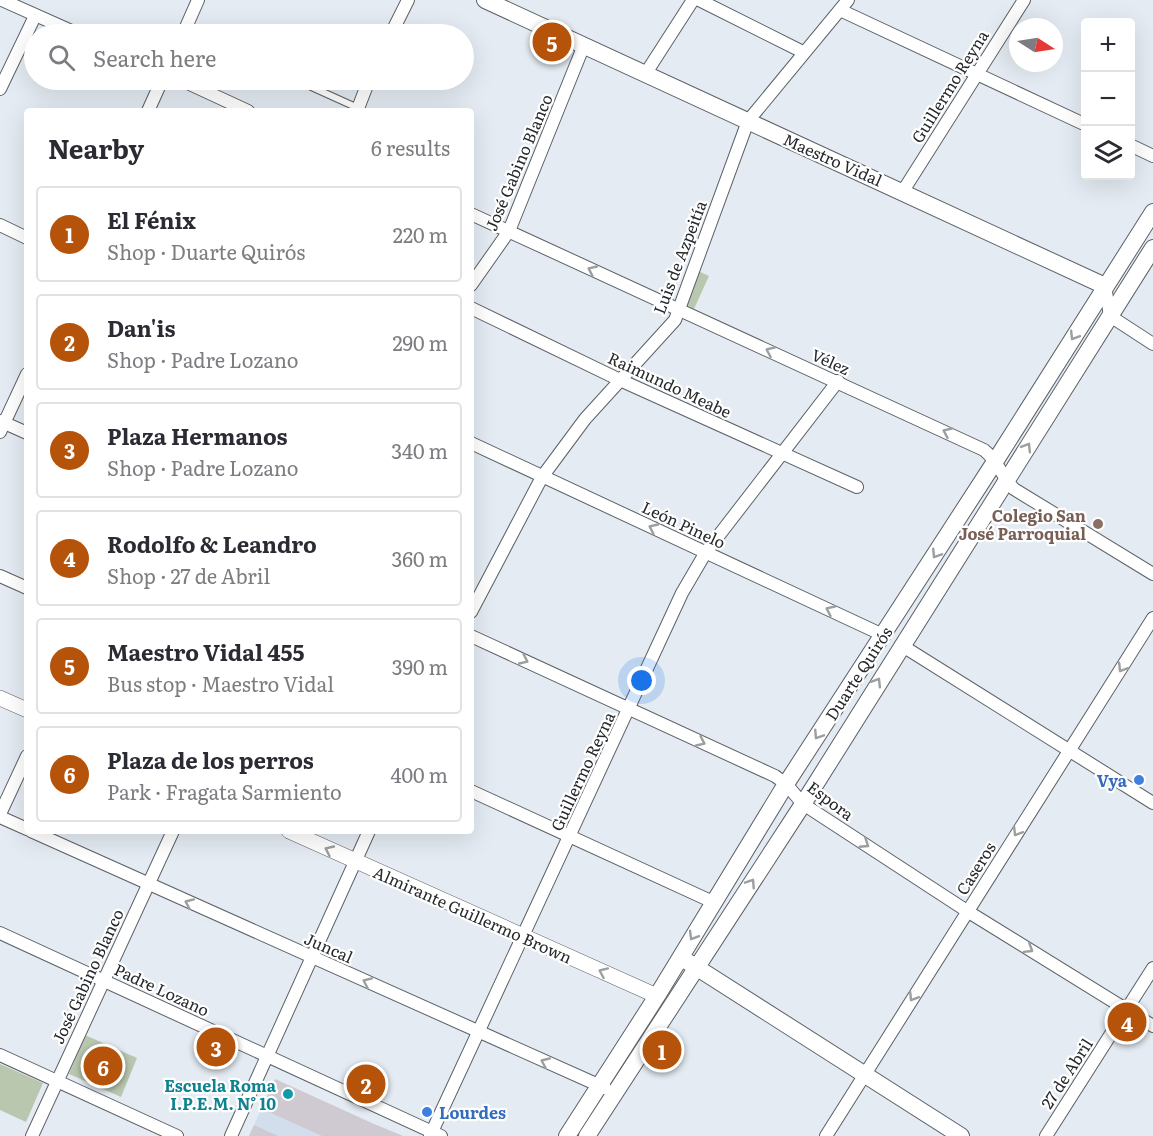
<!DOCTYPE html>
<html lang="en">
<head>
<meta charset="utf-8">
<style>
	body { margin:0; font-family:Literata,serif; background:#f2f2f3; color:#2b2b33 }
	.controls { position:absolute; right:18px; top:18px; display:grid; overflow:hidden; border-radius:6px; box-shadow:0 6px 24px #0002 }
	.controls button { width:54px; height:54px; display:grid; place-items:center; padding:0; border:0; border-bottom:2px solid #e1e1e2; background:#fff; color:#2b2b33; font:30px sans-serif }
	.compass { position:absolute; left:1009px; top:18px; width:54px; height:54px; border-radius:50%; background:#fff; box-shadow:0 6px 24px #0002; rotate:102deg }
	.you { position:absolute; left:642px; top:681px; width:21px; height:21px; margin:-15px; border:4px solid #fff; border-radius:50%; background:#1a73e8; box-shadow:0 0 0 9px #1a73e833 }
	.badge { display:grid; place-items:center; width:39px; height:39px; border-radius:50%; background:#b45309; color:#fff; font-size:20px; font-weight:700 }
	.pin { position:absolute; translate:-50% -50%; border:3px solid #fff; box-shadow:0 2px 6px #0006 }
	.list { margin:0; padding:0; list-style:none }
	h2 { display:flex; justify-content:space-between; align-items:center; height:78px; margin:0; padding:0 24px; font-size:26px }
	h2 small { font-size:20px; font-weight:400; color:#7c7c81 }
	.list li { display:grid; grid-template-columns:39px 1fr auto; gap:18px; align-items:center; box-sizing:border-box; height:96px; margin:0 12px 12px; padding:0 12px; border:2px solid #e1e1e2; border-radius:6px }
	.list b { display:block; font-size:22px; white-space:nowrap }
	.list p { margin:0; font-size:20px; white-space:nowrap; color:#7c7c81 }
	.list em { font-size:20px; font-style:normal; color:#7c7c81 }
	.icon { flex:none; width:33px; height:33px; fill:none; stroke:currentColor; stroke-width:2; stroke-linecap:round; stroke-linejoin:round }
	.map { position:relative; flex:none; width:1153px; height:1136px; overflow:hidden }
	.search { position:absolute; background:#fff; box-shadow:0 6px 24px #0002; left:24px; top:24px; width:450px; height:66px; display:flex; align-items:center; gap:15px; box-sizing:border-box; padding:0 21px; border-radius:33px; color:#7c7c81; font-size:22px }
	.panel { position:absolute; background:#fff; box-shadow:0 6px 24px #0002; left:24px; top:108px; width:450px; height:726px; border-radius:6px }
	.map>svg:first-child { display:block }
	.built { fill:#d2deeb }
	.green { fill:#bac7af }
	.building { fill:#cfcad2 }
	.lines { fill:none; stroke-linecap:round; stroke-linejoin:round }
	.service-casing { stroke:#5b6166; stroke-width:8 }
	.minor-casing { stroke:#5b6166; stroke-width:14 }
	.tertiary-casing { stroke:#5b6166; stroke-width:16 }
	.secondary-casing { stroke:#5b6166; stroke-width:18 }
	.service { stroke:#fff; stroke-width:6 }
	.minor { stroke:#fff; stroke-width:12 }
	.tertiary { stroke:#fff; stroke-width:15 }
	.secondary { stroke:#fff; stroke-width:16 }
	.oneway { stroke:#9d9ea0 }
	.education-dot { fill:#8d6e63; stroke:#fff; stroke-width:2 }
	.shop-dot { fill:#3f7fe0; stroke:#fff; stroke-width:2 }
	.culture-dot { fill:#0f9aa8; stroke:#fff; stroke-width:2 }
	.labels { text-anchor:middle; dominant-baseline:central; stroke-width:4.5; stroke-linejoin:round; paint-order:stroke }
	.street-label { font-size:16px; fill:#26282b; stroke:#fff }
	.education-label { font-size:16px; font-weight:bold; fill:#785e54; stroke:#fff; text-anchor:end }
	.shop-label { font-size:16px; font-weight:bold; fill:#366cbe; stroke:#fff; text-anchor:end }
	.culture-label { font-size:16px; font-weight:bold; fill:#0d838f; stroke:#fff; text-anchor:end }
</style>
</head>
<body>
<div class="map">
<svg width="1153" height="1136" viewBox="0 0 1153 1136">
	<rect width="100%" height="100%" fill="#e4ebf2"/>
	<!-- built -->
	<polygon class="built" points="275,1079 374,1124 403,1136 249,1136"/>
	<!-- green -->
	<g class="green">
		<polygon points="696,270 709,276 694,309 684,303"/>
		<polygon points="85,1035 137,1058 121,1097 69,1074"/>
		<polygon points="0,1064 43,1083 26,1122 0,1110"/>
	</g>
	<!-- building -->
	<g class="building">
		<polygon points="275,1079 374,1124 403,1136 322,1136 262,1109"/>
		<polygon points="254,1125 278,1136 249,1136"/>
	</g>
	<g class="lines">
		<defs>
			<polyline id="service" points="296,80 358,108"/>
			<g id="minor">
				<polyline points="2,0 78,34"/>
				<polyline points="699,0 803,52"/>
				<polyline points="840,10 1086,125"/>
				<polyline points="183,34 198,0"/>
				<polyline points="391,34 408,0"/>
				<polyline points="646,73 693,0"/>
				<polyline points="181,80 248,111"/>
				<polyline points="0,89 35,16"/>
				<polyline points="148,111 162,80"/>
				<polyline points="357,111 369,80"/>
				<polyline points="1130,145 1153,156"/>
				<polyline points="903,191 1024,0"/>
				<path d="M 471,214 L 984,450 C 998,461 1002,477 1014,489 L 1153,574"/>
				<polyline points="0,225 27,238"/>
				<polyline points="471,285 509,231 584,45"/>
				<polyline points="1105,286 1110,316 1153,344"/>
				<polyline points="471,308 620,380 857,487"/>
				<polyline points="0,421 27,433"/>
				<polyline points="0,432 27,374"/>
				<polyline points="471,443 883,635"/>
				<polyline points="0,576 27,588"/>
				<polyline points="471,612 542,477 585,419 675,320 748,121 848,0"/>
				<polyline points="471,636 775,776 786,784 803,804 967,911 1153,1026"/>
				<polyline points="901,645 1153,803"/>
				<polyline points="471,791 713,902"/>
				<polyline points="0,814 27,756"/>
				<polyline points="0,817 27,829"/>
				<polyline points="31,831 605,1088"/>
				<polyline points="0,933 441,1136"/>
				<polyline points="0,1055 177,1136"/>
				<polyline points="32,1136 173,831"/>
				<polyline points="231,1136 369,831"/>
				<polyline points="430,1136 682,593 706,552 838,381"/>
				<polyline points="826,1136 1153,618"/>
				<polyline points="1046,1136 1153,968"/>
			</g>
			<g id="tertiary">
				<polyline points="0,698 27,710"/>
				<polyline points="289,831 657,996"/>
			</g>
			<g id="secondary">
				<polyline points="485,0 1105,286"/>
				<polyline points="688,962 961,1136"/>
				<polyline points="567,1136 657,996 786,784 996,460 1153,212"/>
				<polyline points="587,1136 803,804 1153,248"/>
			</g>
		</defs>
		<!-- service casing -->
		<use href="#service" class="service-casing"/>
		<!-- minor casing -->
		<use href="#minor" class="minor-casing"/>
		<!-- tertiary casing -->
		<use href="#tertiary" class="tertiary-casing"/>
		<!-- secondary casing -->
		<use href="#secondary" class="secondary-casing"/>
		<!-- service -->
		<use href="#service" class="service"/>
		<!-- minor -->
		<use href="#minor" class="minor"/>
		<!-- tertiary -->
		<use href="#tertiary" class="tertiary"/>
		<!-- secondary -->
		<use href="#secondary" class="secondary"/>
	</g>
	<!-- one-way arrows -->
	<defs><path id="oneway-chevron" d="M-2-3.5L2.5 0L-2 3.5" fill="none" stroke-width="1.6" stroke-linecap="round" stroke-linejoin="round" transform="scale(1.5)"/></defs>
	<g class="oneway">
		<use href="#oneway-chevron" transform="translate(592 270) rotate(-155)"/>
		<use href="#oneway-chevron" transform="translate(1074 336) rotate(122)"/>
		<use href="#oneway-chevron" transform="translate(770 351) rotate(-156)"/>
		<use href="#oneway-chevron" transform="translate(947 432) rotate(-155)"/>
		<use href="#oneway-chevron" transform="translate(1027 447) rotate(-58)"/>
		<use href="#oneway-chevron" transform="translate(653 528) rotate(-155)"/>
		<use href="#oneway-chevron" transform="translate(936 554) rotate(123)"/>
		<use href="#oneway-chevron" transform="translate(830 610) rotate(-155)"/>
		<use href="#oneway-chevron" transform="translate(524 660) rotate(25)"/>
		<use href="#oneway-chevron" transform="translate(1122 668) rotate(122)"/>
		<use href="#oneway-chevron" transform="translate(877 682) rotate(-58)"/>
		<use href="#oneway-chevron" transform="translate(818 735) rotate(123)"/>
		<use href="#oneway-chevron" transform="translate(701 742) rotate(25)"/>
		<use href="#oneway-chevron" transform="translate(1017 832) rotate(122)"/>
		<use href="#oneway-chevron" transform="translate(865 844) rotate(33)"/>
		<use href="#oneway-chevron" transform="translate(329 850) rotate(-155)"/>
		<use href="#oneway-chevron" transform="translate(751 883) rotate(-57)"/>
		<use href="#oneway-chevron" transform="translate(189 903) rotate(-156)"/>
		<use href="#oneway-chevron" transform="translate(693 936) rotate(121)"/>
		<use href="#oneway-chevron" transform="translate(1029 949) rotate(32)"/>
		<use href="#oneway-chevron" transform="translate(603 972) rotate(-156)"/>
		<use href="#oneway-chevron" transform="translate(367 982) rotate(-156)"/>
		<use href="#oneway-chevron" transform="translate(913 997) rotate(122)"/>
		<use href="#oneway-chevron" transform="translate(545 1062) rotate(-156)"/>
	</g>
	<!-- markers -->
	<circle class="education-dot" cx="1098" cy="524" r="6"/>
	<g class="shop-dot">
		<circle cx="1139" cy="780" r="6"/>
		<circle cx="427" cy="1112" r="6"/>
	</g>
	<circle class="culture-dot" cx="288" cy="1094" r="6"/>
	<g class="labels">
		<!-- street labels -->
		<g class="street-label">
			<text transform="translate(949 86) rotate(-58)">Guillermo Reyna</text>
			<text transform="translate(833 159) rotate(24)">Maestro Vidal</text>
			<text transform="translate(518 162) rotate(-67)">José Gabino Blanco</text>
			<text transform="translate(679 257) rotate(-69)">Luis de Azpeitía</text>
			<text transform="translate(831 361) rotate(24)">Vélez</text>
			<text transform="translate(670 384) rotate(25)">Raimundo Meabe</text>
			<text transform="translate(684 524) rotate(25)">León Pinelo</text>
			<text transform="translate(858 673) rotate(-57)">Duarte Quirós</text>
			<text transform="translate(582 771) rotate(-65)">Guillermo Reyna</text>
			<text transform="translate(831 800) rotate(37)">Espora</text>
			<text transform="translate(975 868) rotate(-58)">Caseros</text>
			<text transform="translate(473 914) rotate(24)">Almirante Guillermo Brown</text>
			<text transform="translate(329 947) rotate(24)">Juncal</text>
			<text transform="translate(87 976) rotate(-65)">José Gabino Blanco</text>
			<text transform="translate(162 989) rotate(25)">Padre Lozano</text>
			<text transform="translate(1066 1073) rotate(-57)">27 de Abril</text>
		</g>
		<!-- education labels -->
		<g class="education-label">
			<text x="1086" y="515">Colegio San<tspan x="1086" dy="18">José Parroquial</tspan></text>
		</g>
		<!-- shop labels -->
		<g class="shop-label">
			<text x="1127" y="780">Vya</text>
			<text x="439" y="1112" text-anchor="start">Lourdes</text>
		</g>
		<!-- culture labels -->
		<g class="culture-label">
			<text x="276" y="1085">Escuela Roma<tspan x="276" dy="18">I.P.E.M. N° 10</tspan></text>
		</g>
	</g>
</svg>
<div class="controls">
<button>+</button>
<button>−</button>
<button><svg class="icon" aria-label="layers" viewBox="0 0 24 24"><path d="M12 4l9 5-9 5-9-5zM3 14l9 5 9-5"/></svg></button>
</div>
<svg class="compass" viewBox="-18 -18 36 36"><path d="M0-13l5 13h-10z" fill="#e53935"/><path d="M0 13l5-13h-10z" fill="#7c7c81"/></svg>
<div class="you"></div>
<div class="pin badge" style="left:662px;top:1050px">1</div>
<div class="pin badge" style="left:366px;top:1084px">2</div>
<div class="pin badge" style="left:216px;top:1047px">3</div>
<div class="pin badge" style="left:1127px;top:1022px">4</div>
<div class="pin badge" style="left:552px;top:42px">5</div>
<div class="pin badge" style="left:103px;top:1066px">6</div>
<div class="search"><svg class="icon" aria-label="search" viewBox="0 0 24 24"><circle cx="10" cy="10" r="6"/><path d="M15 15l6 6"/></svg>Search here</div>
<section class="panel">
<h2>Nearby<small>6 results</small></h2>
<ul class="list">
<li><span class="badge">1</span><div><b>El Fénix</b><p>Shop · Duarte Quirós</p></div><em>220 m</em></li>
<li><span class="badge">2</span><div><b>Dan'is</b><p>Shop · Padre Lozano</p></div><em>290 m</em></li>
<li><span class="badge">3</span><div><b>Plaza Hermanos</b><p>Shop · Padre Lozano</p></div><em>340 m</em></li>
<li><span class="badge">4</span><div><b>Rodolfo &amp; Leandro</b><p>Shop · 27 de Abril</p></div><em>360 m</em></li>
<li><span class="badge">5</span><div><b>Maestro Vidal 455</b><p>Bus stop · Maestro Vidal</p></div><em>390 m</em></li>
<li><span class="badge">6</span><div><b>Plaza de los perros</b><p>Park · Fragata Sarmiento</p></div><em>400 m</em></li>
</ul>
</section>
</div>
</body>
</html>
